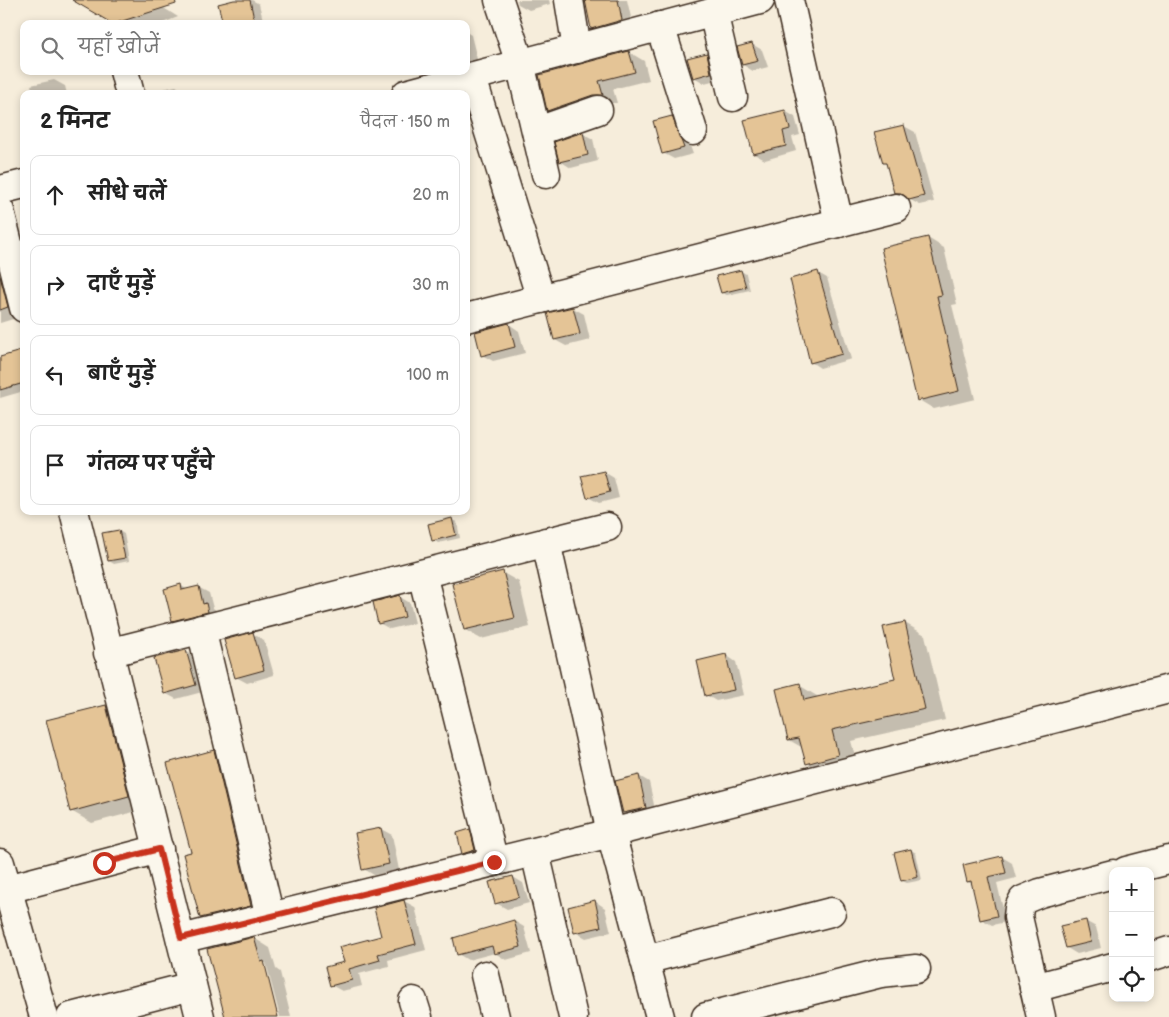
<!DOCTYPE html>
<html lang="hi">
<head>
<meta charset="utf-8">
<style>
	body { margin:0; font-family:"Balsamiq Sans","Playpen Sans Deva",sans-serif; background:#f6f6f6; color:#222 }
	.controls { position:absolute; right:15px; bottom:15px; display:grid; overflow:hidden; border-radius:10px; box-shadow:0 2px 8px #0003 }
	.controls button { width:45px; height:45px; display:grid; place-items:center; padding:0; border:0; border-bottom:1px solid #e0e0e0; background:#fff; color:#222; font:25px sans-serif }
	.stop { position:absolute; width:15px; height:15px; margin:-11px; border:4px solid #c8321e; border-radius:50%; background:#fff }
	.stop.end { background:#c8321e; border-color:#fff; box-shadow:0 1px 5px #0008 }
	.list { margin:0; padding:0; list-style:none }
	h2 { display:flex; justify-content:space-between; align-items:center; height:65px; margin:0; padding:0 20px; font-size:21px }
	h2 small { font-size:16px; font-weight:400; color:#767676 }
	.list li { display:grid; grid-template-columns:32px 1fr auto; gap:15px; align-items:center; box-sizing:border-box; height:80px; margin:0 10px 10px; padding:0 10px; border:1px solid #e0e0e0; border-radius:10px }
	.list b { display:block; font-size:19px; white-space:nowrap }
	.list em { font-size:16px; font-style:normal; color:#767676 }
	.icon { flex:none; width:28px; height:28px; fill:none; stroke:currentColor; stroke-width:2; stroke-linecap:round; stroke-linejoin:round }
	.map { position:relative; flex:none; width:1169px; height:1017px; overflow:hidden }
	.search { position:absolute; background:#fff; box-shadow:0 2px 8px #0003; left:20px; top:20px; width:450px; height:55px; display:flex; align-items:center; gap:12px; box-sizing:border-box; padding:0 18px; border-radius:10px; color:#767676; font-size:19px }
	.panel { position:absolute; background:#fff; box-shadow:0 2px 8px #0003; left:20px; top:90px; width:450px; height:425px; border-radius:10px }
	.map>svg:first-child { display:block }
	.shadow { fill:#0003 }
	.building { fill:#e4c496; stroke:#3b2a1e }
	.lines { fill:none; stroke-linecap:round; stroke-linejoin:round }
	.minor-casing { stroke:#3b2a1e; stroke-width:31 }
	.minor { stroke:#fbf7ec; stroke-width:28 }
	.route { stroke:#c8321e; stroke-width:6 }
</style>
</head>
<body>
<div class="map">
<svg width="1169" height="1017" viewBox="0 0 1169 1017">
	<rect width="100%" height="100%" fill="#f6eddb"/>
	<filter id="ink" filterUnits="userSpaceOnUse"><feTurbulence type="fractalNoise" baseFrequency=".02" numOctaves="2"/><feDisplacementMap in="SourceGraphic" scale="10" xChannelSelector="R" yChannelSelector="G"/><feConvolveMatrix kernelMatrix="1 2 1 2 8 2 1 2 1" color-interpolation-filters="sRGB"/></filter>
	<g filter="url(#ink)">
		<!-- shadow -->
		<g class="shadow">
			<polygon points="75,0 151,0 178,17 160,24 116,24"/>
			<polygon points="239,0 252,0 259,4 264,24 224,24"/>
			<polygon points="517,0 549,0 550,4 529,10 518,4"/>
			<polygon points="587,0 627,0 633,26 603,34 592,28"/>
			<polygon points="466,32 471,35 479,67 466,70"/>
			<polygon points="752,44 762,50 768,67 753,71 743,65"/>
			<polygon points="629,52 644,61 649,80 613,89 617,103 608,103 563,119 548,110"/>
			<polygon points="706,55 717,61 721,79 704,83 694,77"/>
			<polygon points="54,80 65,86 67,94 33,94 31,85"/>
			<polygon points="176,86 187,94 146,94 146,93"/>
			<polygon points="785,111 795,117 800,135 792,137 796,151 765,160 754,154"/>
			<polygon points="672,117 682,124 693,154 674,159 663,153"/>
			<polygon points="904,126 915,132 934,202 920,205 895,192 888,165 884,163"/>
			<polygon points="582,133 593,139 598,161 571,168 560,161"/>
			<polygon points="928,238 944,248 957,304 952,305 975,399 934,409 919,400"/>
			<polygon points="741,271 746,274 750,290 727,295 722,293"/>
			<polygon points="818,273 827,278 851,359 820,368 811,362"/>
			<polygon points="0,274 15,283 23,316 0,323"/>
			<polygon points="573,308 584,314 590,340 566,346 555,340"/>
			<polygon points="509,324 519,331 525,353 493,361 482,355"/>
			<polygon points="24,352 24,391 0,398 0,358"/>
			<polygon points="604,472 614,478 619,498 599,503 588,497"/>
			<polygon points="452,520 457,522 460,538 438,543 433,540"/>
			<polygon points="119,531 124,534 129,561 114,564 109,561"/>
			<polygon points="503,573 519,582 530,627 481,639 465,630"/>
			<polygon points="180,585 188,590 198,587 209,593 213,608 216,610 218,617 184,626 174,620"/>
			<polygon points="400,597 410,603 415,623 390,629 379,623"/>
			<polygon points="905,623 925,635 945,720 851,741 858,766 827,775 807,763 803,748 789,740 799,685 820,698 897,680"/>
			<polygon points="253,634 264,640 274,675 247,683 236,677"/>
			<polygon points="185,651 196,657 206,691 176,699 165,693"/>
			<polygon points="726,655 736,662 744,695 716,701 706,695"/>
			<polygon points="106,706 127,718 149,808 92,823 71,811"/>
			<polygon points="213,751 229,760 267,914 217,927 201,917 192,853"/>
			<polygon points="639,776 649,782 656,814 634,819 624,813"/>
			<polygon points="381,829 392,835 399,870 374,875 364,869"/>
			<polygon points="470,831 480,837 485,856 474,859 463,853"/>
			<polygon points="911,850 916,853 922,880 907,883 902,881"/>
			<polygon points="1002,857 1012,863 1016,878 997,883 1006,922 992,925 981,919 974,885 968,882"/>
			<polygon points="513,877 523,883 529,903 507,909 496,903"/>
			<polygon points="404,901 415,907 426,950 388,960 389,966 359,974 362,986 342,991 331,985 345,963 383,936"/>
			<polygon points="595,901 605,908 611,932 586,938 575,932"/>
			<polygon points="514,921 524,927 531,953 506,960 495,953 468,960 458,954"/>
			<polygon points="1085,921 1096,927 1101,948 1077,954 1067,948"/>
			<polygon points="254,938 270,948 276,969 280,972 291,1017 280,1017 266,963 263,963 277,1017 227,1017"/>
		</g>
		<!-- building -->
		<g class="building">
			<polygon points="72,0 175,0 176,4 113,24"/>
			<polygon points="234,0 250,0 255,24 223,24 218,4"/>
			<polygon points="585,0 618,0 622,20 591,29"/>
			<polygon points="752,43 758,61 742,65 737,47"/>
			<polygon points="629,51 635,72 599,81 603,95 593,95 547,111 539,75"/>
			<polygon points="707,53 711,73 693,78 687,58"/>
			<polygon points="785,110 790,129 783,131 786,146 753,154 744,120"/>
			<polygon points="672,116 684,148 662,154 653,121"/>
			<polygon points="904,125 924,196 909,200 901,193 894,193 886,163 883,163 874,132"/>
			<polygon points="583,132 588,155 559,162 554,142"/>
			<polygon points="928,237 942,295 937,296 959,391 917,401 881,248"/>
			<polygon points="741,270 746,287 721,293 716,276"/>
			<polygon points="818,271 842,354 810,363 790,279"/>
			<polygon points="0,276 8,307 0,310"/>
			<polygon points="573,307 580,334 554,340 547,313"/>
			<polygon points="509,323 515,347 481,356 475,332"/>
			<polygon points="24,350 24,383 0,390 0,357"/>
			<polygon points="604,471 610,492 587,498 581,476"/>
			<polygon points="452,518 456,535 432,541 428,524"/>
			<polygon points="119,530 125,558 108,561 102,533"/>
			<polygon points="503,571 515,618 464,630 452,584"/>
			<polygon points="181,584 182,590 199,586 203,604 206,603 208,612 172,621 164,589"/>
			<polygon points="400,595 405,617 378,624 373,602"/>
			<polygon points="905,622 925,709 832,730 838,755 806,764 799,738 788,740 776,689 800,683 804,700 895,679 883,627"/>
			<polygon points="253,632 264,670 235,678 224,640"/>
			<polygon points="186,650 196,685 164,694 154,658"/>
			<polygon points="726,654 734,690 705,696 697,661"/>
			<polygon points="106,705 129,796 70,812 46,720"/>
			<polygon points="214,750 251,906 200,918 183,854 191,852 167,763"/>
			<polygon points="639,775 646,808 623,813 615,781"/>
			<polygon points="381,828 389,864 362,870 355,833"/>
			<polygon points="470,829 475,850 462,854 457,833"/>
			<polygon points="911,849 918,877 901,881 894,853"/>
			<polygon points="1002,856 1006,873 988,877 997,916 980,920 971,881 967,882 963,865"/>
			<polygon points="513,876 519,897 495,904 489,882"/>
			<polygon points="404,900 416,944 378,954 380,960 349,969 352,980 330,986 325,967 344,962 339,947 381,936 374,908"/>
			<polygon points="595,900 601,927 574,933 568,907"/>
			<polygon points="514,920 521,947 494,954 492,946 457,955 453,938"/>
			<polygon points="1086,920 1091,942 1066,948 1060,926"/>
			<polygon points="254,937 261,962 264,961 278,1017 225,1017 207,949"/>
		</g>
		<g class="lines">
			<defs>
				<g id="minor">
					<polyline points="499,0 520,63 546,174"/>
					<polyline points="569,0 577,49"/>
					<polyline points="789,0 839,223"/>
					<polyline points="713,12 733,97"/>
					<polyline points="660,26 693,131"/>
					<polyline points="124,71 130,94"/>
					<polyline points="472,78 541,299"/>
					<polyline points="406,94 760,0"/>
					<polyline points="538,131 598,110"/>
					<polyline points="0,190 24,184"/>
					<polyline points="0,211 24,308"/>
					<polyline points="466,318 896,208"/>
					<polyline points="74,511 200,1017"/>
					<polyline points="546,542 611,833 660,1017"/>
					<polyline points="422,574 494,862"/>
					<polyline points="201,629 270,917"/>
					<polyline points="108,653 607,527"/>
					<polyline points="535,852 573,1017"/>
					<polyline points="0,863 44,1017"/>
					<polyline points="1126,871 1169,860"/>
					<polyline points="0,891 159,849"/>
					<polyline points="181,939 611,833 1169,689"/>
					<polyline points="1150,957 1169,951"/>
					<polyline points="645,960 831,912"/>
					<polyline points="485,975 495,1017"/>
					<polyline points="1034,988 1113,967"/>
					<polyline points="413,1001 418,1017"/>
					<polyline points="71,1017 192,986"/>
					<polyline points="706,1017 881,973 916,969"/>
					<polyline points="1041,1017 1018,917 1019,908 1023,900 1040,893 1113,874"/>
				</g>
			</defs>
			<!-- minor casing -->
			<use href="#minor" class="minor-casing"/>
			<!-- minor -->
			<use href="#minor" class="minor"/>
		</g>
	</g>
	<g class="lines" filter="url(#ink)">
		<!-- route -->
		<polyline class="route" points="104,863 159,849 181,938 494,862"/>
	</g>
</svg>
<div class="controls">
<button>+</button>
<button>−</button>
<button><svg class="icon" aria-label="locate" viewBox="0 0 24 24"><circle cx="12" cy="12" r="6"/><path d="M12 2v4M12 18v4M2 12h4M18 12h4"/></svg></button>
</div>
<div class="stop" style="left:104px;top:863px"></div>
<div class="stop end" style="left:494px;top:862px"></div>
<div class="search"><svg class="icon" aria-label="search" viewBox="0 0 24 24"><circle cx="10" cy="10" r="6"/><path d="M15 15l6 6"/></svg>यहाँ खोजें</div>
<section class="panel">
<h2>2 मिनट<small>पैदल · 150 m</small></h2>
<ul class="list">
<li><svg class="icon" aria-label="ahead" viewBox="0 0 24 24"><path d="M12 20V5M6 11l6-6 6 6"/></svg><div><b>सीधे चलें</b></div><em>20 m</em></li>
<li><svg class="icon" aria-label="right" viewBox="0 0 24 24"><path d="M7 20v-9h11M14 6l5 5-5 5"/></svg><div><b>दाएँ मुड़ें</b></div><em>30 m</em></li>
<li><svg class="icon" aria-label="left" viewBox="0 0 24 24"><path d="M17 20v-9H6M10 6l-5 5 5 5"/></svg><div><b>बाएँ मुड़ें</b></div><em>100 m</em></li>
<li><svg class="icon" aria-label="arrive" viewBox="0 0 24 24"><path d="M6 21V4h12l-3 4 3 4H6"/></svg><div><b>गंतव्य पर पहुँचे</b></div></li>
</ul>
</section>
</div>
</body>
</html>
